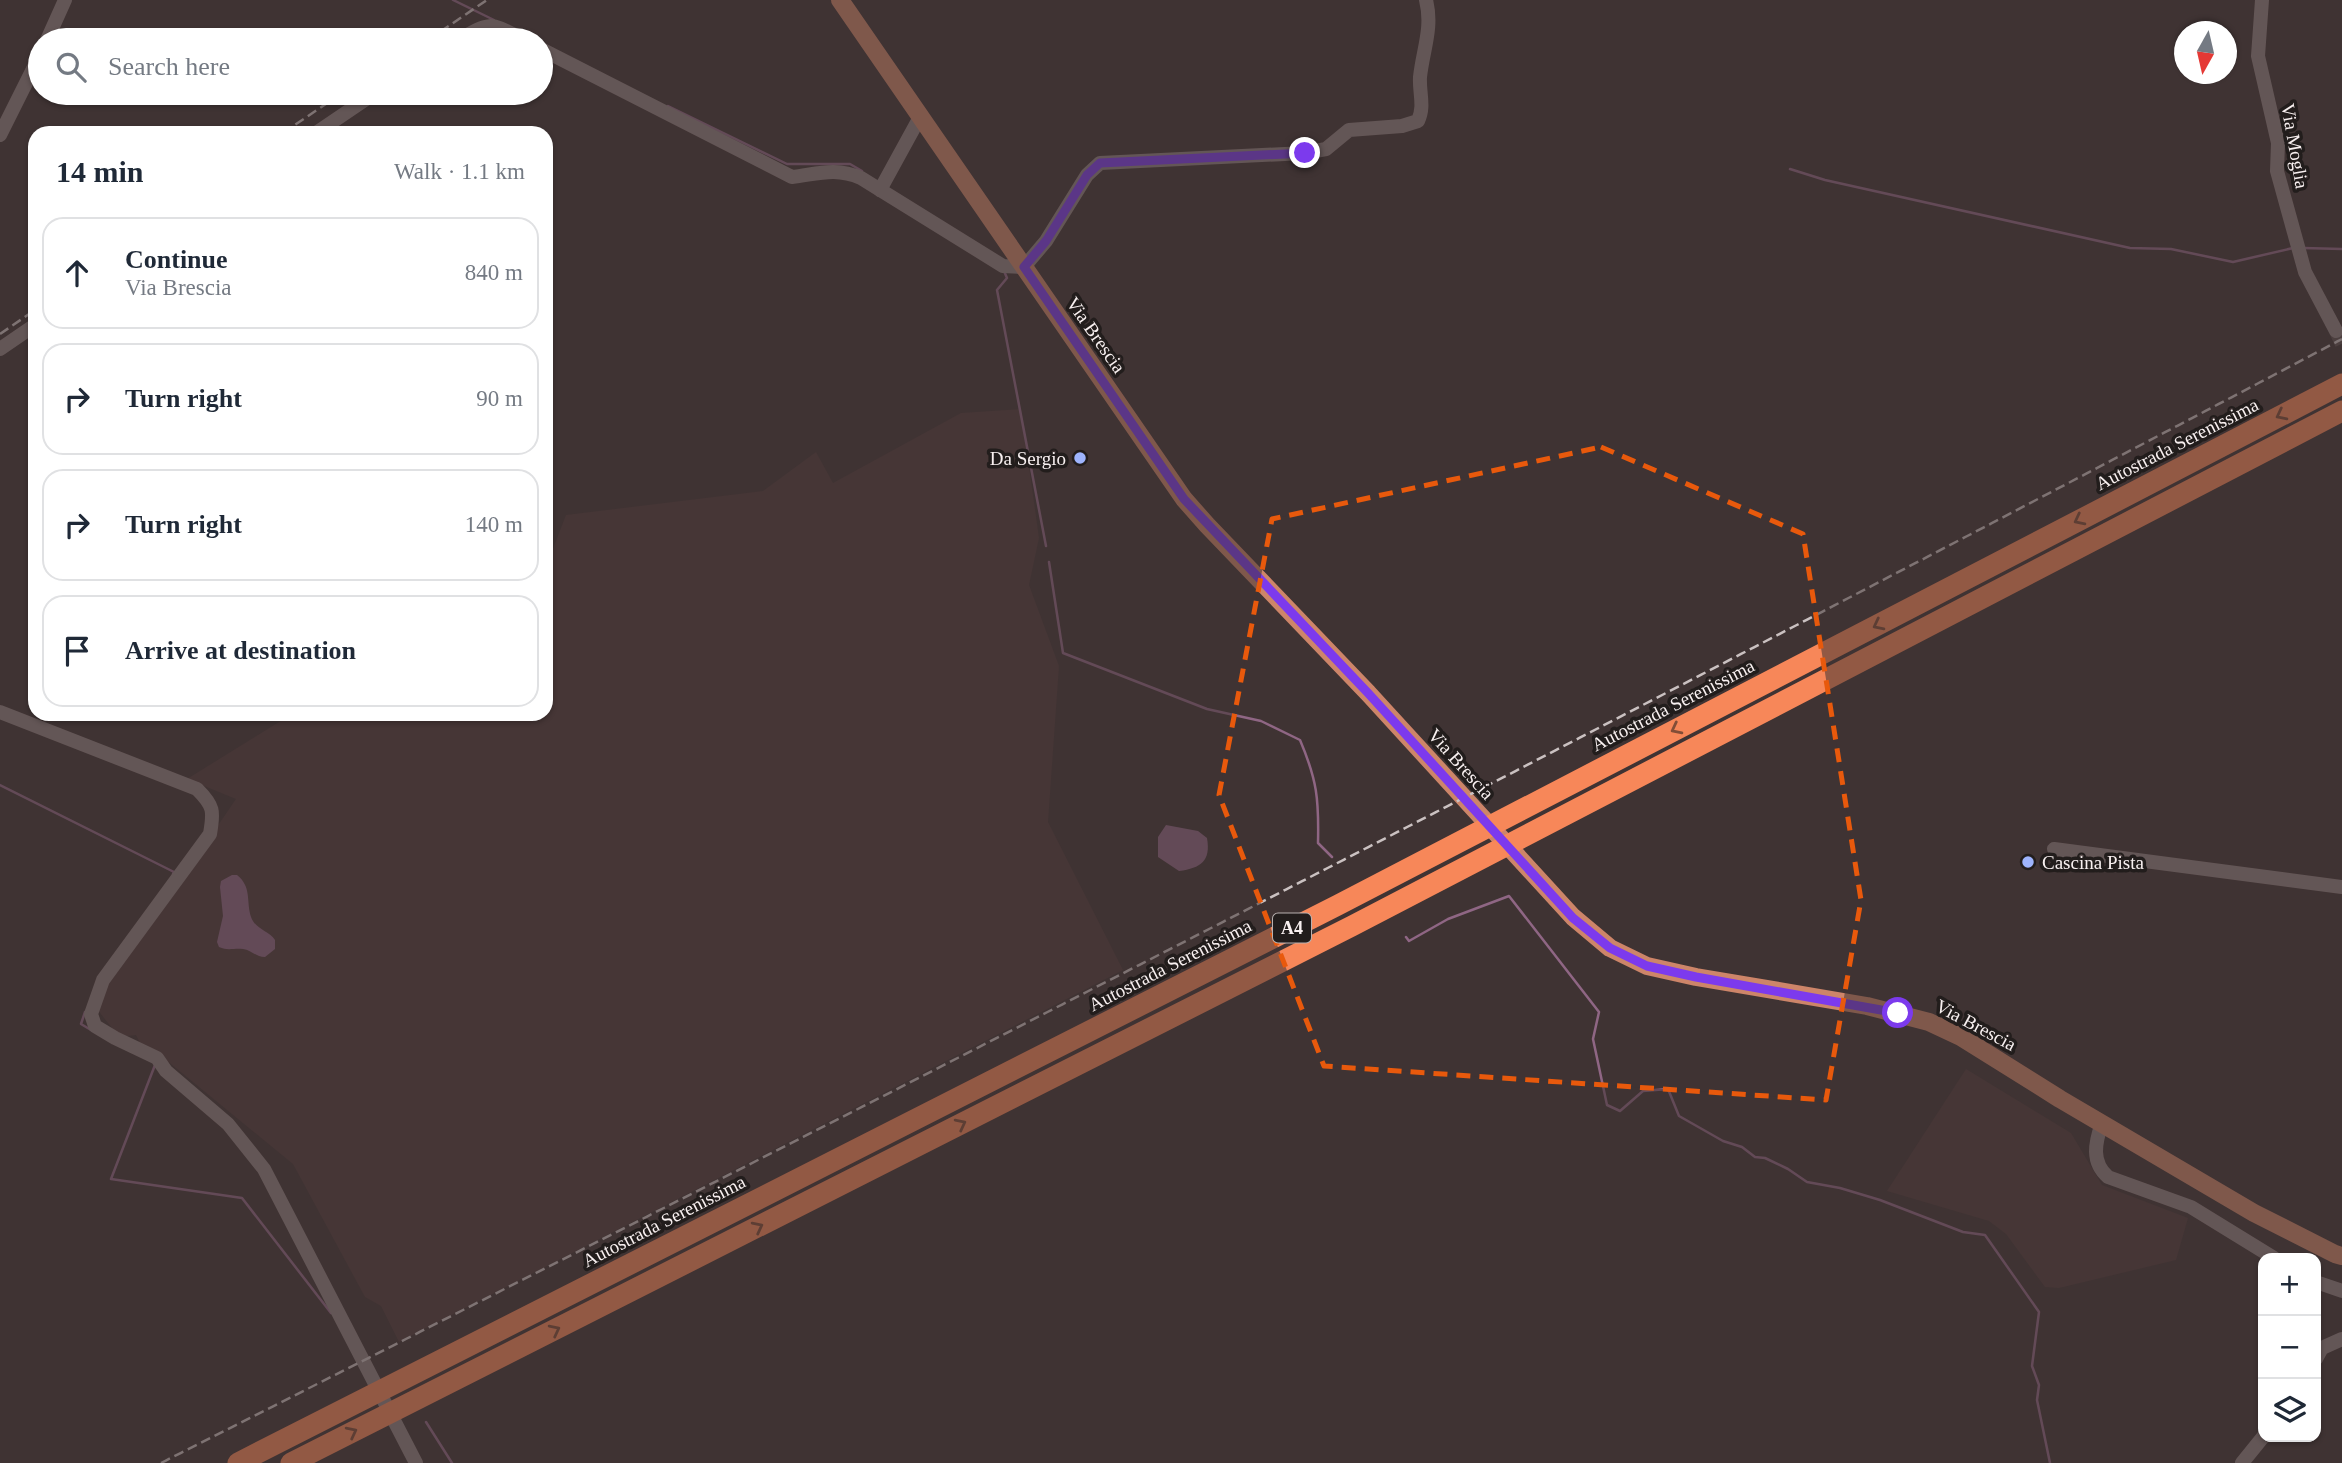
<!DOCTYPE html>
<html lang="en">
<head>
<meta charset="utf-8">
<style>
	body { margin:0; font-family:"Times New Roman",serif; background:#f2f2f3; color:#1f2937 }
	.controls { position:absolute; right:21px; bottom:21px; display:grid; overflow:hidden; border-radius:14px; box-shadow:0 2px 5px #0004 }
	.controls button { width:63px; height:63px; display:grid; place-items:center; padding:0; border:0; border-bottom:2px solid #e0e1e3; background:#fff; color:#1f2937; font:35px sans-serif }
	.compass { position:absolute; left:2174px; top:21px; width:63px; height:63px; border-radius:50%; background:#fff; box-shadow:0 2px 5px #0004; rotate:188deg }
	.stop { position:absolute; width:21px; height:21px; margin:-16px; border:5px solid #7c3aed; border-radius:50%; background:#fff }
	.stop.end { background:#7c3aed; border-color:#fff; box-shadow:0 2px 7px #0008 }
	.list { margin:0; padding:0; list-style:none }
	h2 { display:flex; justify-content:space-between; align-items:center; height:91px; margin:0; padding:0 28px; font-size:30px }
	h2 small { font-size:23px; font-weight:400; color:#747a83 }
	.list li { display:grid; grid-template-columns:46px 1fr auto; gap:21px; align-items:center; box-sizing:border-box; height:112px; margin:0 14px 14px; padding:0 14px; border:2px solid #e0e1e3; border-radius:21px }
	.list b { display:block; font-size:26px; white-space:nowrap }
	.list p { margin:0; font-size:23px; white-space:nowrap; color:#747a83 }
	.list em { font-size:23px; font-style:normal; color:#747a83 }
	.icon { flex:none; width:38px; height:38px; fill:none; stroke:currentColor; stroke-width:2; stroke-linecap:round; stroke-linejoin:round }
	.map { position:relative; flex:none; width:2342px; height:1463px; overflow:hidden }
	.search { position:absolute; background:#fff; box-shadow:0 2px 5px #0004; left:28px; top:28px; width:525px; height:77px; display:flex; align-items:center; gap:18px; box-sizing:border-box; padding:0 24px; border-radius:38px; color:#747a83; font-size:26px }
	.panel { position:absolute; background:#fff; box-shadow:0 2px 5px #0004; left:28px; top:126px; width:525px; height:595px; border-radius:21px }
	.map>svg:first-child { display:block }
	.built { fill:#4e3b3b }
	.water { fill:#8f6684 }
	.lines { fill:none; stroke-linecap:round; stroke-linejoin:round }
	.stream { stroke:#8f6684; stroke-width:2.5 }
	.minor-tunnel { stroke:#5b4f4f; stroke-width:14; stroke-dasharray:14 7; stroke-linecap:butt }
	.minor { stroke:#8f8181; stroke-width:14 }
	.major { stroke:#cd8569; stroke-width:18 }
	.highway { stroke:#f78759; stroke-width:21 }
	.rail { stroke:#cac1c1; stroke-width:2.5; stroke-dasharray:10 5; stroke-linecap:butt }
	.oneway { stroke:#824d37 }
	.route { stroke:#7c3aed; stroke-width:9 }
	.marked { fill:none; stroke:#e8590c; stroke-width:5; stroke-dasharray:14 9; stroke-linejoin:round }
	.poi-dot { fill:#9eb4fd; stroke:#221d1c; stroke-width:2.5 }
	.labels { text-anchor:middle; dominant-baseline:central; stroke-width:7; stroke-linejoin:round; paint-order:stroke }
	.shield { fill:#221d1c; stroke:#b8b1b0; stroke-width:2 }
	.shield-label { font-size:18px; font-weight:bold; fill:#f8f0f0 }
	.street-label { font-size:19px; fill:#f8f0f0; stroke:#221d1c }
	.poi-label { font-size:19px; fill:#f8f0f0; stroke:#221d1c; text-anchor:end }
</style>
</head>
<body>
<div class="map">
<svg width="2342" height="1463" viewBox="0 0 2342 1463">
	<rect width="100%" height="100%" fill="#3f3333"/>
	<!-- built -->
	<g class="built">
		<polygon points="1021,409 1039,538 1029,585 1059,666 1048,822 1123,970 399,1342 381,1306 365,1297 293,1164 165,1059 141,1045 136,1035 119,1037 97,1009 107,981 162,907 236,799 187,779 292,714 546,714 546,558 551,554 566,515 763,491 816,452 833,483 961,413"/>
		<polygon points="1966,1069 2071,1133 2102,1185 2188,1218 2176,1260 2059,1288 2045,1287 2006,1234 1989,1221 1887,1191"/>
	</g>
	<!-- water -->
	<g class="water">
		<path d="M 1166,825 L 1198,831 L 1207,838 C 1211,861 1201,868 1179,871 L 1158,857 L 1158,837 Z"/>
		<path d="M 232,875 L 237,875 C 252,887 246,901 251,917 C 255,929 269,931 275,940 L 275,949 L 265,957 C 256,957 251,950 243,949 C 233,948 228,951 219,947 L 217,942 L 223,916 L 220,887 L 221,881 Z"/>
	</g>
	<g class="lines">
		<!-- stream -->
		<g class="stream">
			<polyline points="453,0 494,20"/>
			<polyline points="668,106 787,164 850,164 862,171"/>
			<polyline points="1790,169 1825,180 2130,248 2171,249 2233,262 2293,248"/>
			<polyline points="2303,248 2342,249"/>
			<polyline points="1004,271 1007,278 997,290 1046,546"/>
			<path d="M 1049,562 L 1063,653 L 1207,709 L 1261,721 L 1300,740 C 1317,780 1319,799 1318,843 L 1332,857"/>
			<polyline points="0,785 174,872 173,874"/>
			<polyline points="1406,937 1409,941 1448,919 1509,896 1599,1012 1593,1039 1607,1105 1620,1111 1643,1091 1668,1089 1679,1116 1723,1141 1742,1147 1755,1157 1765,1158 1788,1169 1807,1182 1840,1188 1880,1200 1963,1232 1985,1235 2039,1312 2032,1366 2039,1385 2037,1400 2050,1463"/>
			<polyline points="85,1012 81,1024 91,1030"/>
			<polyline points="155,1065 111,1179 242,1198 331,1313"/>
			<polyline points="426,1422 452,1463"/>
		</g>
		<!-- minor-tunnel -->
		<polyline class="minor-tunnel" points="2336,331 2342,344"/>
		<!-- minor -->
		<g class="minor">
			<polyline points="2262,0 2258,56 2278,143 2277,171 2305,272 2336,331"/>
			<polyline points="47,40 65,0"/>
			<path d="M 459,40 C 492,20 491,23 524,40"/>
			<path d="M 541,49 L 792,177 C 818,174 835,167 861,178 L 1003,266 L 1024,267 L 1046,241 L 1087,175 L 1100,163 L 1305,153 L 1326,149 L 1349,130 L 1402,126 L 1418,121 C 1425,106 1419,93 1420,77 C 1423,49 1433,28 1426,0"/>
			<polyline points="316,133 375,93"/>
			<polyline points="0,135 40,55"/>
			<polyline points="880,190 920,117"/>
			<polyline points="0,349 35,325"/>
			<path d="M 0,712 L 197,789 C 214,806 214,811 210,834 L 103,980 L 91,1014 L 95,1026 L 115,1038 L 157,1058 L 166,1071 L 228,1124 L 264,1169 L 416,1463"/>
			<polyline points="2054,849 2342,887"/>
			<path d="M 2102,1123 C 2095,1143 2091,1162 2108,1177 L 2191,1207 L 2274,1258"/>
			<polyline points="2316,1282 2342,1291"/>
			<polyline points="2316,1359 2322,1348 2342,1339"/>
			<polyline points="2242,1463 2263,1437"/>
		</g>
		<!-- major -->
		<polyline class="major" points="840,0 1184,499 1207,525 1368,693 1573,917 1610,948 1647,966 1696,977 1867,1006 1929,1022 1961,1037 2060,1099 2254,1213 2335,1254 2342,1256"/>
		<!-- highway -->
		<g class="highway">
			<polyline points="238,1463 1338,905 2342,384"/>
			<polyline points="291,1463 1352,926 2342,411"/>
		</g>
		<!-- rail -->
		<g class="rail">
			<polyline points="428,40 487,0"/>
			<polyline points="283,133 342,93"/>
			<polyline points="0,334 35,310"/>
			<path d="M 161,1463 C 891,1094 1619,721 2342,339"/>
		</g>
	</g>
	<!-- one-way arrows -->
	<defs><path id="oneway-chevron" d="M-2-3.5L2.5 0L-2 3.5" fill="none" stroke-width="1.6" stroke-linecap="round" stroke-linejoin="round" transform="scale(1.75)"/></defs>
	<g class="oneway">
		<use href="#oneway-chevron" transform="translate(2281 415) rotate(153)"/>
		<use href="#oneway-chevron" transform="translate(2079 520) rotate(153)"/>
		<use href="#oneway-chevron" transform="translate(1878 625) rotate(153)"/>
		<use href="#oneway-chevron" transform="translate(1676 729) rotate(153)"/>
		<use href="#oneway-chevron" transform="translate(961 1124) rotate(-27)"/>
		<use href="#oneway-chevron" transform="translate(758 1227) rotate(-27)"/>
		<use href="#oneway-chevron" transform="translate(555 1330) rotate(-27)"/>
		<use href="#oneway-chevron" transform="translate(352 1432) rotate(-27)"/>
	</g>
	<g class="lines">
		<!-- route -->
		<polyline class="route" points="1305,153 1100,163 1087,175 1046,241 1024,267 1184,499 1368,693 1573,918 1610,948 1647,966 1696,977 1898,1013"/>
	</g>
	<!-- marked area -->
	<path d="M0 0H2342V1463H0ZM 1601,447 L 1803,534 L 1861,900 L 1826,1100 L 1324,1066 L 1219,795 L 1272,519 Z" fill="#3f3333" fill-opacity=".55" fill-rule="evenodd"/>
	<path class="marked" d="M 1601,447 L 1803,534 L 1861,900 L 1826,1100 L 1324,1066 L 1219,795 L 1272,519 Z"/>
	<!-- markers -->
	<g class="poi-dot">
		<circle cx="1080" cy="458" r="7"/>
		<circle cx="2028" cy="862" r="7"/>
	</g>
	<g class="labels">
		<!-- shield labels -->
		<rect class="shield" x="1273" y="913.5" width="38" height="29" rx="5"/>
		<g class="shield-label">
			<text x="1292" y="928">A4</text>
		</g>
		<!-- street labels -->
		<g class="street-label">
			<text transform="translate(2295 146) rotate(80)">Via Moglia</text>
			<text transform="translate(1096 335) rotate(55)">Via Brescia</text>
			<text transform="translate(2177 444) rotate(-27)">Autostrada Serenissima</text>
			<text transform="translate(1673 705) rotate(-27)">Autostrada Serenissima</text>
			<text transform="translate(1461 764) rotate(48)">Via Brescia</text>
			<text transform="translate(1170 965) rotate(-27)">Autostrada Serenissima</text>
			<text transform="translate(1976 1025) rotate(28)">Via Brescia</text>
			<text transform="translate(664 1221) rotate(-27)">Autostrada Serenissima</text>
		</g>
		<!-- poi labels -->
		<g class="poi-label">
			<text x="1066" y="458">Da Sergio</text>
			<text x="2042" y="862" text-anchor="start">Cascina Pista</text>
		</g>
	</g>
</svg>
<div class="controls">
<button>+</button>
<button>−</button>
<button><svg class="icon" aria-label="layers" viewBox="0 0 24 24"><path d="M12 4l9 5-9 5-9-5zM3 14l9 5 9-5"/></svg></button>
</div>
<svg class="compass" viewBox="-18 -18 36 36"><path d="M0-13l5 13h-10z" fill="#e53935"/><path d="M0 13l5-13h-10z" fill="#747a83"/></svg>
<div class="stop" style="left:1898px;top:1013px"></div>
<div class="stop end" style="left:1305px;top:153px"></div>
<div class="search"><svg class="icon" aria-label="search" viewBox="0 0 24 24"><circle cx="10" cy="10" r="6"/><path d="M15 15l6 6"/></svg>Search here</div>
<section class="panel">
<h2>14 min<small>Walk · 1.1 km</small></h2>
<ul class="list">
<li><svg class="icon" aria-label="ahead" viewBox="0 0 24 24"><path d="M12 20V5M6 11l6-6 6 6"/></svg><div><b>Continue</b><p>Via Brescia</p></div><em>840 m</em></li>
<li><svg class="icon" aria-label="right" viewBox="0 0 24 24"><path d="M7 20v-9h11M14 6l5 5-5 5"/></svg><div><b>Turn right</b></div><em>90 m</em></li>
<li><svg class="icon" aria-label="right" viewBox="0 0 24 24"><path d="M7 20v-9h11M14 6l5 5-5 5"/></svg><div><b>Turn right</b></div><em>140 m</em></li>
<li><svg class="icon" aria-label="arrive" viewBox="0 0 24 24"><path d="M6 21V4h12l-3 4 3 4H6"/></svg><div><b>Arrive at destination</b></div></li>
</ul>
</section>
</div>
</body>
</html>
